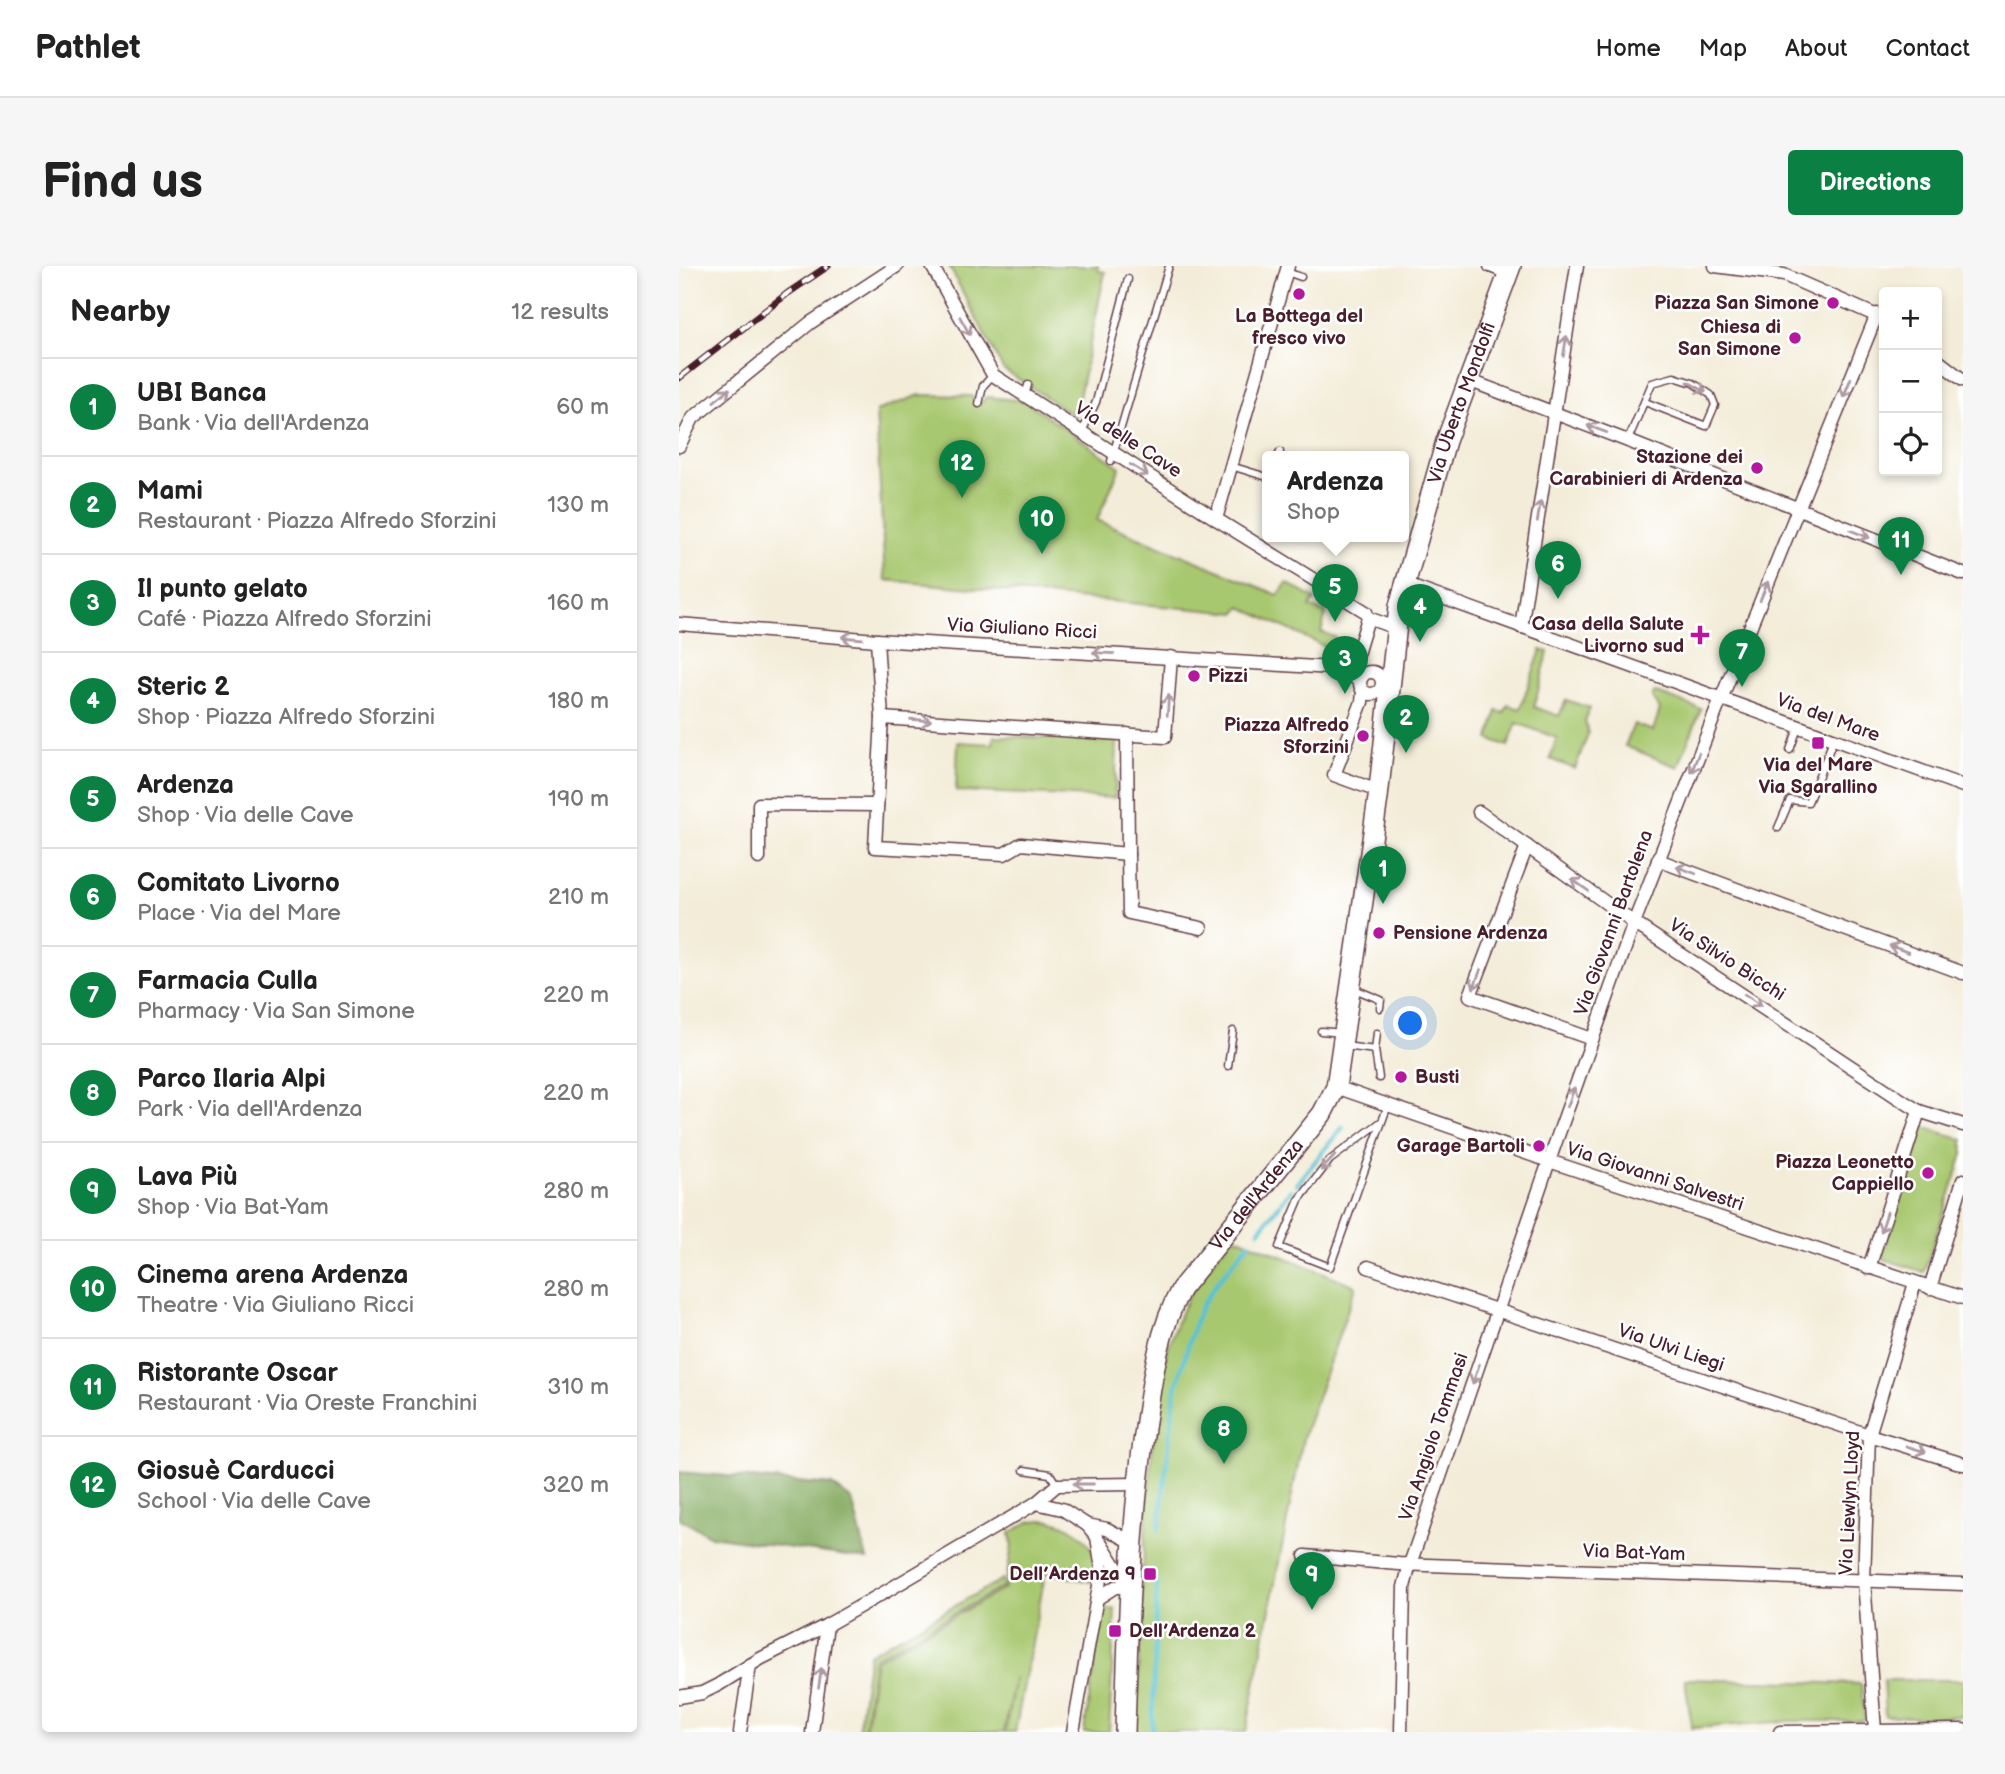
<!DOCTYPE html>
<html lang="en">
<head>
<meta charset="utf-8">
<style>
	body { margin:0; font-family:"Balsamiq Sans",sans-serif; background:#f6f6f6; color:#222 }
	.controls { position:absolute; right:21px; top:21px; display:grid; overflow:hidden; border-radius:7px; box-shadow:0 4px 10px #0003 }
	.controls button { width:63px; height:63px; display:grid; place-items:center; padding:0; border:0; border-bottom:2px solid #e0e0e0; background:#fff; color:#222; font:35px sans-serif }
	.you { position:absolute; left:732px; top:758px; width:24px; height:24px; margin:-18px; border:5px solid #fff; border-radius:50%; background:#1a73e8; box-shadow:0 0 0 10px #1a73e833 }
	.badge { display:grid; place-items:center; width:46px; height:46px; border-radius:50%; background:#0b8043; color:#fff; font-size:23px; font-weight:700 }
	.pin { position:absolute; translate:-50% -58px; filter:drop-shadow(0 2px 4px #0008) }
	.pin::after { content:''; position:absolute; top:37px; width:24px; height:21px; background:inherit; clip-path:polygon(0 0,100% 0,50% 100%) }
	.popup { position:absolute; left:583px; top:185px; width:147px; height:91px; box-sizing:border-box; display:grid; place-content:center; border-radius:7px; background:#fff; filter:drop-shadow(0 2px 5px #0005); font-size:23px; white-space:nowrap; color:#767676 }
	.popup b { font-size:26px; color:#222 }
	.popup::after { content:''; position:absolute; left:50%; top:100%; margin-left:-14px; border:14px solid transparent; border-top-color:#fff }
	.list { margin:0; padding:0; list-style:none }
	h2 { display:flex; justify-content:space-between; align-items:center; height:91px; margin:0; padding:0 28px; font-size:30px }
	h2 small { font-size:23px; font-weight:400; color:#767676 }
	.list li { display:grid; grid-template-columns:46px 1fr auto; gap:21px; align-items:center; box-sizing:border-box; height:98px; padding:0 28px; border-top:2px solid #e0e0e0 }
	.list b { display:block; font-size:26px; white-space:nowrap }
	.list p { margin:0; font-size:23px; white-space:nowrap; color:#767676 }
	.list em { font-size:23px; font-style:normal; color:#767676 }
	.icon { flex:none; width:38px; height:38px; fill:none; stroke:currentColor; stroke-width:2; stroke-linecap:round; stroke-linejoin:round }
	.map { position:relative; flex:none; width:1284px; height:1466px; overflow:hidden; border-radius:7px }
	header { display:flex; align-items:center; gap:42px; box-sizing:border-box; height:98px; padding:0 35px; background:#fff; border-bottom:2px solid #e0e0e0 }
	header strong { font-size:33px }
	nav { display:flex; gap:38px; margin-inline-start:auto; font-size:24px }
	.intro { display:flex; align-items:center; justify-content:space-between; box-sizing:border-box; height:168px; padding:0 42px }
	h1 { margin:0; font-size:49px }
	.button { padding:18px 32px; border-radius:7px; background:#0b8043; color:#fff; font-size:24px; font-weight:700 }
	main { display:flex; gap:42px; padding:0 42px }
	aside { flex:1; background:#fff; border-radius:7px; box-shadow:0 4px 10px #0003 }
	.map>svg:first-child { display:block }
	.green { fill:#a8c870; stroke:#79744e; stroke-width:2 }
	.forest { fill:#86ac62; stroke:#686646; stroke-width:2 }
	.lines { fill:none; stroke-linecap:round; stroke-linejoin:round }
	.stream { stroke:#57c2d2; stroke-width:4.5 }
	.lane-casing { stroke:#633e45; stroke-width:9 }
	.street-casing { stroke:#633e45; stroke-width:15 }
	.secondary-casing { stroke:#633e45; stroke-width:22 }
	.lane { stroke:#fff; stroke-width:6 }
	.street { stroke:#fff; stroke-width:12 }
	.secondary { stroke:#fff; stroke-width:19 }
	.rail-casing { stroke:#4a1f2b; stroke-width:7 }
	.rail { stroke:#fff; stroke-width:4.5; stroke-dasharray:13; stroke-linecap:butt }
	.oneway { stroke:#ae9aa0 }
	.poi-dot { fill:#b5179e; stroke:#fff; stroke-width:2.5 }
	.labels { text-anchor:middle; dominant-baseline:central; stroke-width:5; stroke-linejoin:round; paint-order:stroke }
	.poi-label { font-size:19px; font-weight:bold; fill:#4a1f2b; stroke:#fff; text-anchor:end }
	.street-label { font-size:19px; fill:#4a1f2b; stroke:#fff }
</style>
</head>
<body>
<header>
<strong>Pathlet</strong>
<nav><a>Home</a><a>Map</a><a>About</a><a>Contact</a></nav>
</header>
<div class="intro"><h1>Find us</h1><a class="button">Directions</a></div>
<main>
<aside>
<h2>Nearby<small>12 results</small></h2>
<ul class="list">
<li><span class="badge">1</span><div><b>UBI Banca</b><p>Bank · Via dell'Ardenza</p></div><em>60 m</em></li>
<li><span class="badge">2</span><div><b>Mami</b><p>Restaurant · Piazza Alfredo Sforzini</p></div><em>130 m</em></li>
<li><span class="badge">3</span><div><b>Il punto gelato</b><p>Café · Piazza Alfredo Sforzini</p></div><em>160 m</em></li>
<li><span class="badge">4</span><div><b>Steric 2</b><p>Shop · Piazza Alfredo Sforzini</p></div><em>180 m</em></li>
<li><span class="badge">5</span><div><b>Ardenza</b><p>Shop · Via delle Cave</p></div><em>190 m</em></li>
<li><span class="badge">6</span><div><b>Comitato Livorno</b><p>Place · Via del Mare</p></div><em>210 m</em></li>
<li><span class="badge">7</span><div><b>Farmacia Culla</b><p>Pharmacy · Via San Simone</p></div><em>220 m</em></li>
<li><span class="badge">8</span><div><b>Parco Ilaria Alpi</b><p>Park · Via dell'Ardenza</p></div><em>220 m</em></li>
<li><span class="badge">9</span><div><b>Lava Più</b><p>Shop · Via Bat-Yam</p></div><em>280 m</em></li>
<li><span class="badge">10</span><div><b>Cinema arena Ardenza</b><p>Theatre · Via Giuliano Ricci</p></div><em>280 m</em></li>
<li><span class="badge">11</span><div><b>Ristorante Oscar</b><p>Restaurant · Via Oreste Franchini</p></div><em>310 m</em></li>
<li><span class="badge">12</span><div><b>Giosuè Carducci</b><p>School · Via delle Cave</p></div><em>320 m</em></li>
</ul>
</aside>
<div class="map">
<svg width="1284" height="1466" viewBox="0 0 1284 1466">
	<rect width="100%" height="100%" fill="#fff"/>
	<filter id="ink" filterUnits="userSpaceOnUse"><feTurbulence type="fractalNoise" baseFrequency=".0143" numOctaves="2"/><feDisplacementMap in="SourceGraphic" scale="14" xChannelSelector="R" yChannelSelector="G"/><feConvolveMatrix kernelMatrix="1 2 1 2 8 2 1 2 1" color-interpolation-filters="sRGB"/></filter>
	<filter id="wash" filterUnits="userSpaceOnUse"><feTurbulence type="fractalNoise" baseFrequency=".00686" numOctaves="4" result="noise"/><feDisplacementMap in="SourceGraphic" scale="28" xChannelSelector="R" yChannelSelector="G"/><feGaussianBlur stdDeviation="1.57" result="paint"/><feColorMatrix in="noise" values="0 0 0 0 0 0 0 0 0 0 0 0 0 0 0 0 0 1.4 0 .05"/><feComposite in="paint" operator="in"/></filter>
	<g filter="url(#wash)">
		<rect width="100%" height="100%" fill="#f3ecd8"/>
		<!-- green -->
		<g class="green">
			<polygon points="270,0 419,0 419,5 426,6 396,150 324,103"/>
			<polygon points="241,129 292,130 300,138 308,131 346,135 441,201 418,254 599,329 608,317 636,333 631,341 647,347 642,366 656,371 653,384 562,341 557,347 206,314 197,145"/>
			<polygon points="862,384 869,386 855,441 880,450 887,434 911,442 906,455 909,468 896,503 871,493 878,472 838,457 829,480 810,473 818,445 825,447 829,439 841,443"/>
			<polygon points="975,426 1022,443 999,501 946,480 955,458 974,465 981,443 973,432"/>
			<polygon points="315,470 438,475 436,532 277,525 279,476 314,478"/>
			<polygon points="1245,861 1284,874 1284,888 1245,1006 1202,992"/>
			<path d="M 554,970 L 677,1020 L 624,1172 L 567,1466 L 457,1466 C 461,1376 463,1285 472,1195 C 477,1143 482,1087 505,1040 C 517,1014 536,993 554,970 Z"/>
			<path d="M 362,1254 C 385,1254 411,1270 416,1294 C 417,1301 416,1310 416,1317 L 357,1304 L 366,1308 L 336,1466 L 326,1466 L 336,1411 L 325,1466 L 186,1466 L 197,1394 L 326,1322 L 333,1279 L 331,1267 L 350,1256 Z"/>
			<polygon points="324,1313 324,1321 195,1392 185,1466 179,1466 190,1388"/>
			<polygon points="436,1343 430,1466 405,1466 424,1344"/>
			<polygon points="1006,1413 1182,1418 1186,1455 1111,1455 1013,1462"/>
			<polygon points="1204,1414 1284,1414 1284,1450 1251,1452 1206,1450"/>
		</g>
		<!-- forest -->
		<polygon class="forest" points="0,1206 153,1219 173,1234 188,1293 32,1270 0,1252"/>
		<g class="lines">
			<!-- stream -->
			<g class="stream">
				<polyline points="618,918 664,861"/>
				<polyline points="580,965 612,924"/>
				<polyline points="480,1263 496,1126 513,1066 521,1043 536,1019 570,977"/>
				<polyline points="473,1466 478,1314"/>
			</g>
		</g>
	</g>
	<g filter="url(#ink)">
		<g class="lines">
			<defs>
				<g id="lane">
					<polyline points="608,6 622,11"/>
					<polyline points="346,130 349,119"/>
					<polyline points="300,138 304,120 314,109"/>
					<polyline points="403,166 417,136 449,13"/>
					<polyline points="949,174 973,117 995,111 1014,117 1032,129 1036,139 1027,160 966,136"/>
					<polyline points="599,190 601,186"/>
					<polyline points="432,195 490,0"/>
					<polyline points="552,200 588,211"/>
					<polyline points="1111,484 1119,462"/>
					<polyline points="1099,562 1111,534 1129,536 1154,475"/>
					<polyline points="673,722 702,734 701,742"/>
					<polyline points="642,765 664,767"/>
					<polyline points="666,780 696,784 698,767"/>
					<polyline points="696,784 700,812"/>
					<polyline points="549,800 554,765"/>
					<polyline points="703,855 651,894 620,934 600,981 651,1001 709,839"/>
					<polyline points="345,1204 371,1208 378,1219"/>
				</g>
				<g id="street">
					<polyline points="253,0 314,109 537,253 687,346 689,352 676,395 677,401 683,411"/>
					<polyline points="811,0 829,7"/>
					<polyline points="1036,0 1105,9 1205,53"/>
					<polyline points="1258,94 1284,114"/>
					<polyline points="789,114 949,175 1284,308"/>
					<polyline points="0,180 14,152 131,57 218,0"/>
					<polyline points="537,253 609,0"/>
					<polyline points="725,318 1284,520"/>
					<polyline points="689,352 717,362"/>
					<polyline points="0,358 198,374 653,402 681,414"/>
					<polyline points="842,361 898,0"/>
					<polyline points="198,374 203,452 486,471 492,391"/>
					<circle cx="692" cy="417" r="11"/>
					<polyline points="684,425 683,436 655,509 699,525"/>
					<polyline points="203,452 196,581 325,588 342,578 449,588 448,468"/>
					<polyline points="800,546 955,657 1224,835 1240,845 1284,859"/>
					<polyline points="848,580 791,730 913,773"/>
					<polyline points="449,588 450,647 522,662"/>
					<polyline points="80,592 80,538 198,539"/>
					<polyline points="979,594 1284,707"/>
					<polyline points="657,821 870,895 1284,1032"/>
					<polyline points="689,1001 1190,1169 1284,1198"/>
					<polyline points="1190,1002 1240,845"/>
					<polyline points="1251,1022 1284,914"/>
					<polyline points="357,1237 383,1243 408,1259 428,1263 453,1276"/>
					<polyline points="422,1277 450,1321"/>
					<polyline points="626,1290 720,1298 1284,1318"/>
					<polyline points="419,1332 436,1321 451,1321"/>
					<polyline points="0,1431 23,1427 39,1419 81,1393 148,1359 206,1326 357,1237 378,1219 459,1218"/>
					<polyline points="1196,1465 1185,1314 1190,1169 1236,1017"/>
					<polyline points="61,1466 71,1399"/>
					<polyline points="133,1466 148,1359"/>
					<polyline points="394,1466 423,1303 418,1271 408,1259"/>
					<polyline points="722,1466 725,1321 731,1298 876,878 955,657 1036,448 1198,48"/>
					<polyline points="1101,1466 1284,1464"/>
				</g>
				<g id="secondary">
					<path id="s1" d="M 446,1466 C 449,1364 451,1263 466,1162 C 473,1115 479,1065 502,1023 L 643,848 L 657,821 L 699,532 L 720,340 L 767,175 L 832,0"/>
				</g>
			</defs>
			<!-- lane casing -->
			<use href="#lane" class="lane-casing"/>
			<!-- street casing -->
			<use href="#street" class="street-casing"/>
			<!-- secondary casing -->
			<use href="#secondary" class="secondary-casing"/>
			<!-- lane -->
			<use href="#lane" class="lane"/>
			<!-- street -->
			<use href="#street" class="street"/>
			<!-- secondary -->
			<use href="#secondary" class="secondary"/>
			<defs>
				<polyline id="rail" points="0,112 109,27 149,0"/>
			</defs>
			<!-- rail casing -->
			<use href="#rail" class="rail-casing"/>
			<!-- rail -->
			<use href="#rail" class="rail"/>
		</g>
		<!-- one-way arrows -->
		<defs><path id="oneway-shaft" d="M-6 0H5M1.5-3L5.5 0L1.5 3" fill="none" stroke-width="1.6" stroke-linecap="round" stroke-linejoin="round" transform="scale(1.75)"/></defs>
		<g class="oneway">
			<use href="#oneway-shaft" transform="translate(286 60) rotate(61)"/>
			<use href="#oneway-shaft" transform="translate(886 80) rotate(-81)"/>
			<use href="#oneway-shaft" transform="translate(1018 121) rotate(29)"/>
			<use href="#oneway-shaft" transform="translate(1168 122) rotate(112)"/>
			<use href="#oneway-shaft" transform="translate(43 129) rotate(-39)"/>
			<use href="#oneway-shaft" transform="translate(918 163) rotate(-160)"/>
			<use href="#oneway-shaft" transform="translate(460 204) rotate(32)"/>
			<use href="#oneway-shaft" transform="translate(860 245) rotate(-81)"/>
			<use href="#oneway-shaft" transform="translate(1181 268) rotate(21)"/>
			<use href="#oneway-shaft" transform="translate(1085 325) rotate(-68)"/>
			<use href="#oneway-shaft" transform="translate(173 372) rotate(-175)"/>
			<use href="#oneway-shaft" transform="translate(424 387) rotate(-177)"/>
			<use href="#oneway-shaft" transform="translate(489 439) rotate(-86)"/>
			<use href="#oneway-shaft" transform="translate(242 454) rotate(4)"/>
			<use href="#oneway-shaft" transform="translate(1016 497) rotate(111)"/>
			<use href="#oneway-shaft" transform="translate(1007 604) rotate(-159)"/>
			<use href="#oneway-shaft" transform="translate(901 619) rotate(-145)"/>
			<use href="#oneway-shaft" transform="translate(1220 683) rotate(-160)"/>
			<use href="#oneway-shaft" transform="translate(798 713) rotate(111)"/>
			<use href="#oneway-shaft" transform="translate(1074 734) rotate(34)"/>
			<use href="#oneway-shaft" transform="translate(892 831) rotate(-70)"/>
			<use href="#oneway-shaft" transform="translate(649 897) rotate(133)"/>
			<use href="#oneway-shaft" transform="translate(1205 956) rotate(108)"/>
			<use href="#oneway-shaft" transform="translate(797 1108) rotate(109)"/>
			<use href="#oneway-shaft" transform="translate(1237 1183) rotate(17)"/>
			<use href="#oneway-shaft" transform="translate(404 1218) rotate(180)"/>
			<use href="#oneway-shaft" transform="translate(141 1412) rotate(-82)"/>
		</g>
	</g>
	<!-- markers -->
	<g class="poi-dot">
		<circle cx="620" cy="28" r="7"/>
		<circle cx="1154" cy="37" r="7"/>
		<circle cx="1116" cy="72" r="7"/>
		<circle cx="1078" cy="202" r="7"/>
		<path d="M1017.5 358.5h7v7h7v7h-7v7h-7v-7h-7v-7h7z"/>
		<circle cx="515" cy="410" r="7"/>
		<circle cx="684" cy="470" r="7"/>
		<rect x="1132" y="470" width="14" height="14" rx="3.5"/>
		<circle cx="700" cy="667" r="7"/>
		<circle cx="722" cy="811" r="7"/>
		<circle cx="860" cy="880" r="7"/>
		<circle cx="1249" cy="907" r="7"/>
		<rect x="464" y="1301" width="14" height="14" rx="3.5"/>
		<rect x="429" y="1358" width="14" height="14" rx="3.5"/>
	</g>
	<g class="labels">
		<!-- poi labels -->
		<g class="poi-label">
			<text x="1140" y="37">Piazza San Simone</text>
			<text x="620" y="50" text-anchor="middle">La Bottega del<tspan x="620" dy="22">fresco vivo</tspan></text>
			<text x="1102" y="61">Chiesa di<tspan x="1102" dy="22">San Simone</tspan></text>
			<text x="1064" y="191">Stazione dei<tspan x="1064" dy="22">Carabinieri di Ardenza</tspan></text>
			<text x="1005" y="358">Casa della Salute<tspan x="1005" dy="22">Livorno sud</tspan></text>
			<text x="529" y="410" text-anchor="start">Pizzi</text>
			<text x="670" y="459">Piazza Alfredo<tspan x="670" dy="22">Sforzini</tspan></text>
			<text x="1139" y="499" text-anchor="middle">Via del Mare<tspan x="1139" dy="22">Via Sgarallino</tspan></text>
			<text x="714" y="667" text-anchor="start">Pensione Ardenza</text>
			<text x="736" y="811" text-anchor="start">Busti</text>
			<text x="846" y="880">Garage Bartoli</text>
			<text x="1235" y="896">Piazza Leonetto<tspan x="1235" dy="22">Cappiello</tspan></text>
			<text x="457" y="1308">Dell’Ardenza 9</text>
			<text x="450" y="1365" text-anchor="start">Dell’Ardenza 2</text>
		</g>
		<!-- street labels -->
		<g class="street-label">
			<text stroke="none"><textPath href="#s1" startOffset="1402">Via Uberto Mondolfi</textPath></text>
			<text transform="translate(449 174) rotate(33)">Via delle Cave</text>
			<text transform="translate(343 363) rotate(3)">Via Giuliano Ricci</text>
			<text transform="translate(1149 452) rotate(20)">Via del Mare</text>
			<text transform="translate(935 657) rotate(-70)">Via Giovanni Bartolena</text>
			<text transform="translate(1048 694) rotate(33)">Via Silvio Bicchi</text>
			<text transform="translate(976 911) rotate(18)">Via Giovanni Salvestri</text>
			<text stroke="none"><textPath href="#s1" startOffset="570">Via dell'Ardenza</textPath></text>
			<text transform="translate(992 1082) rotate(19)">Via Ulvi Liegi</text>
			<text transform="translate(755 1171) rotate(-71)">Via Angiolo Tommasi</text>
			<text transform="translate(1171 1237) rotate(-87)">Via Liewlyn Lloyd</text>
			<text transform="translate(955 1287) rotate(2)">Via Bat-Yam</text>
		</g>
	</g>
</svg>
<div class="controls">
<button>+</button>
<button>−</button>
<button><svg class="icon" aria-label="locate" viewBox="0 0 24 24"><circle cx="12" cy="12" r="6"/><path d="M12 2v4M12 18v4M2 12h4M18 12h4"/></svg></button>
</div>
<div class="you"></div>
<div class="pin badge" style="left:704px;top:638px">1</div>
<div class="pin badge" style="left:727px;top:487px">2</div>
<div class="pin badge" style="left:666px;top:428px">3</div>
<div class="pin badge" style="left:741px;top:376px">4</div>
<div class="pin badge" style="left:656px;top:356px">5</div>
<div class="popup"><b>Ardenza</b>Shop</div>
<div class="pin badge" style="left:879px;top:333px">6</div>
<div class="pin badge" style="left:1063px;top:421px">7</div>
<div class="pin badge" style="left:545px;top:1198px">8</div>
<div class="pin badge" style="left:633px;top:1344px">9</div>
<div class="pin badge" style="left:363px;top:288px">10</div>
<div class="pin badge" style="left:1222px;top:309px">11</div>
<div class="pin badge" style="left:283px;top:232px">12</div>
</div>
</main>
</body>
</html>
